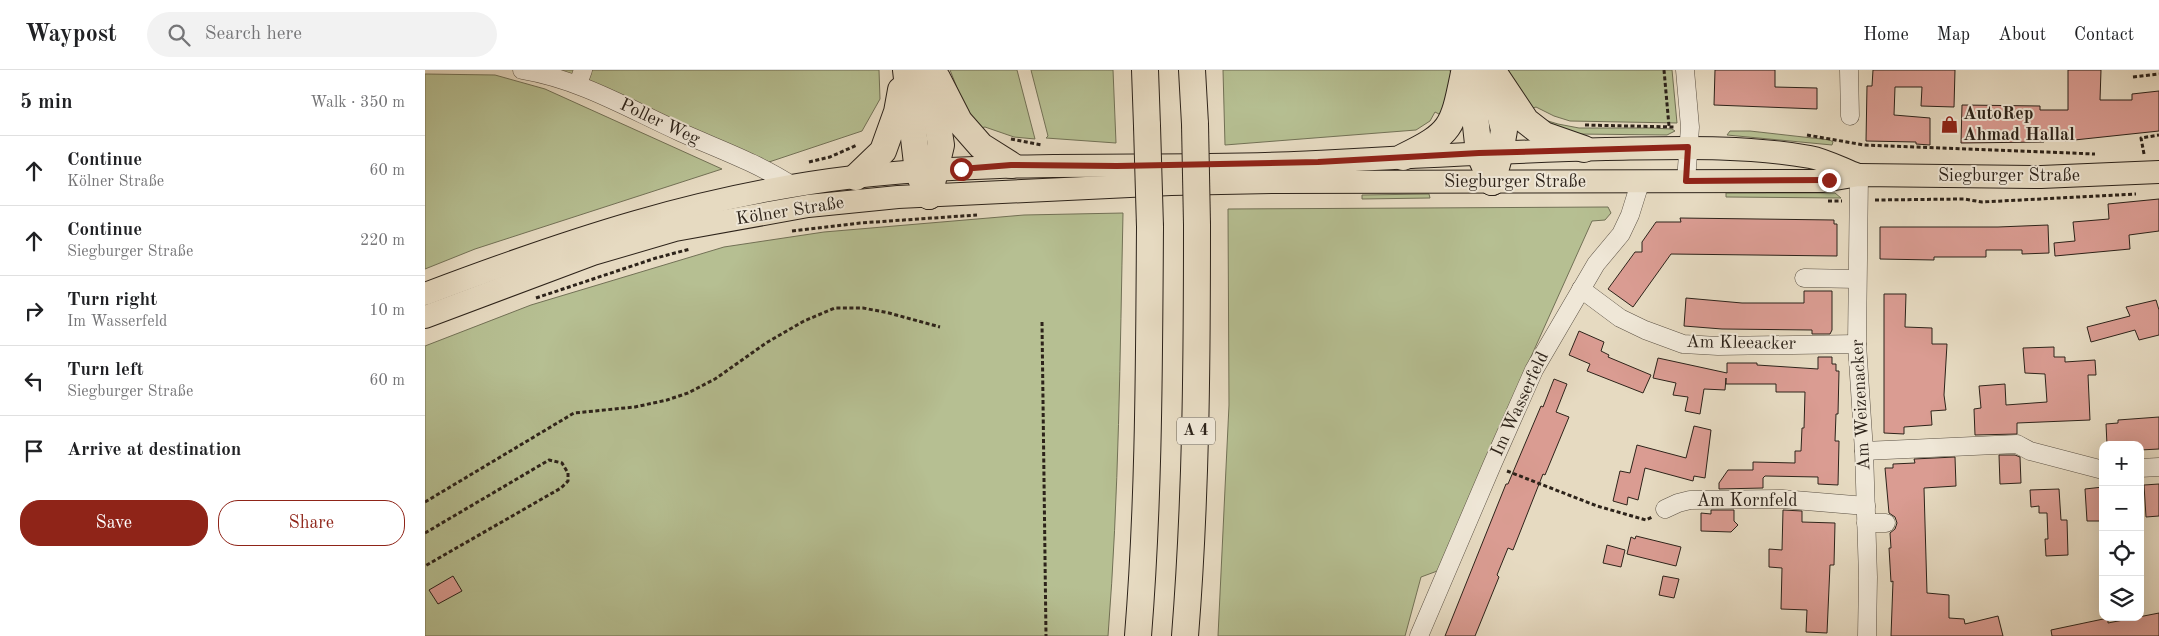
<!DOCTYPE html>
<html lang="en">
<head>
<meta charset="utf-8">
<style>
	body { margin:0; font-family:"Old Standard TT",serif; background:#f2f2f2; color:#202124 }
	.controls { position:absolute; right:15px; bottom:15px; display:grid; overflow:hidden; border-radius:10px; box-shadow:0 5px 20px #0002 }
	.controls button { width:45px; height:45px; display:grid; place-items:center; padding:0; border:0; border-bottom:1px solid #e0e0e0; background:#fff; color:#202124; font:25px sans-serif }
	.stop { position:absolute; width:15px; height:15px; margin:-11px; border:4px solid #8f2418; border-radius:50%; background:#fff }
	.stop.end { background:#8f2418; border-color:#fff; box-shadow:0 1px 5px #0008 }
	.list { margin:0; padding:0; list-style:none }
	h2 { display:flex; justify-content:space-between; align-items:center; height:65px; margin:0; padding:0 20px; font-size:21px }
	h2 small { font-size:16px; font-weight:400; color:#757577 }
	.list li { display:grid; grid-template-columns:32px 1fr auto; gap:15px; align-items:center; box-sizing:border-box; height:70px; padding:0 20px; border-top:1px solid #e0e0e0 }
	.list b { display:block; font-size:19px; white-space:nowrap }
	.list p { margin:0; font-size:16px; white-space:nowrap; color:#757577 }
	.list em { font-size:16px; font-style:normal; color:#757577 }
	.actions { display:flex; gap:10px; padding:15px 20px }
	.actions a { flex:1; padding:11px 0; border:1px solid #8f2418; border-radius:20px; text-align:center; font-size:18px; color:#8f2418 }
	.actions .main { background:#8f2418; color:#fff }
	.icon { flex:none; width:28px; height:28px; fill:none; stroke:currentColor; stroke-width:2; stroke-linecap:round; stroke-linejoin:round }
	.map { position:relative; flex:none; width:1734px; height:566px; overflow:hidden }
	header { display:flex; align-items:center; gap:30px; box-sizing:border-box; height:70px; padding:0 25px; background:#fff; border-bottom:1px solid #e0e0e0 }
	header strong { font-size:24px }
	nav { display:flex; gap:28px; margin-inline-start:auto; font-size:18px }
	.search { width:350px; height:45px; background:#f2f2f2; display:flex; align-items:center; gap:12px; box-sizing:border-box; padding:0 18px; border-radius:28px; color:#757577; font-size:19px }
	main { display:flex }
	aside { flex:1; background:#fff }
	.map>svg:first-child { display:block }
	.green { fill:#b6bf92; stroke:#727156 }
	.building { fill:#da9c92; stroke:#2d231a }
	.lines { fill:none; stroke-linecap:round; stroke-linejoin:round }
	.minor-casing { stroke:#5b5144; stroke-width:19 }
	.major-casing { stroke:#2d231a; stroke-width:24 }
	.highway-casing { stroke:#2d231a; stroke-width:28 }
	.path { stroke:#2d231a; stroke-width:3; stroke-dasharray:4 2.5; stroke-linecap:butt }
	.minor { stroke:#efe7d7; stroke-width:18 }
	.major { stroke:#e6dac1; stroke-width:22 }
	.highway { stroke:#e6dac1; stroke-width:26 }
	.highway-bridge-casing { stroke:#2d231a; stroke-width:28; stroke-linecap:butt }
	.highway-bridge { stroke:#e6dac1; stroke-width:26 }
	.route { stroke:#8f2418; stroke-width:6 }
	.labels { text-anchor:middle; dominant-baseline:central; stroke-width:4; stroke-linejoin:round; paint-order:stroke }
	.shield { fill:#efe7d7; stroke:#675e53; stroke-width:1 }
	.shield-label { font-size:16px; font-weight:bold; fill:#2d231a }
	.poi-label { font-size:18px; font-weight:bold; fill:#2d231a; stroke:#efe7d7; text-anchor:start }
	.street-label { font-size:18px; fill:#2d231a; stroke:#efe7d7 }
</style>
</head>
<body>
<header>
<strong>Waypost</strong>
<div class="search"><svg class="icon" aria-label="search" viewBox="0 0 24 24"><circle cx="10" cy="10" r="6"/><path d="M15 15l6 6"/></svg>Search here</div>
<nav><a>Home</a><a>Map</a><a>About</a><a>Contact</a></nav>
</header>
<main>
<aside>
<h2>5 min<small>Walk · 350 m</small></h2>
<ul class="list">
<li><svg class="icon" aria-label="ahead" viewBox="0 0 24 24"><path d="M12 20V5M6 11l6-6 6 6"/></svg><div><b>Continue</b><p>Kölner Straße</p></div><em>60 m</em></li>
<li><svg class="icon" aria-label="ahead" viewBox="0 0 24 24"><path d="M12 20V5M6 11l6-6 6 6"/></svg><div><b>Continue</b><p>Siegburger Straße</p></div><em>220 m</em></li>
<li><svg class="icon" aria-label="right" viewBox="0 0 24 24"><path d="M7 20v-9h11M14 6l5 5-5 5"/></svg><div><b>Turn right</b><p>Im Wasserfeld</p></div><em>10 m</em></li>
<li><svg class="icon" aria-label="left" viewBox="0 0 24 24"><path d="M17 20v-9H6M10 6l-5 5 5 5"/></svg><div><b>Turn left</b><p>Siegburger Straße</p></div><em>60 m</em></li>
<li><svg class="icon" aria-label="arrive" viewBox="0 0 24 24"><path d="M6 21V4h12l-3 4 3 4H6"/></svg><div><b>Arrive at destination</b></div></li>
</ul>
<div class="actions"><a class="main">Save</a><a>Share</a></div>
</aside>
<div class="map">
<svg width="1734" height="566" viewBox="0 0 1734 566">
	<rect width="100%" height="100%" fill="#e6dac1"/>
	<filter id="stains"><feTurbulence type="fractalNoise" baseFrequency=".004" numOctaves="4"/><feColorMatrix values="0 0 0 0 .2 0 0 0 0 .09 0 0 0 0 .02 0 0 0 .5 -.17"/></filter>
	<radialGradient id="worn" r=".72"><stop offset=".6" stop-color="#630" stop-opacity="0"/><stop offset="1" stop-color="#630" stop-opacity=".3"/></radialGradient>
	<!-- green -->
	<g class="green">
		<polygon points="121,0 454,0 455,29 437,61 344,92 191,24"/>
		<polygon points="525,0 592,0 610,69 589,67 560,57 551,59 542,43"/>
		<polygon points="606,0 688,0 691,73 621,68 623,66"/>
		<polygon points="798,0 1025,0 1026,6 1020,47 1010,42 1005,51 991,60 800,75"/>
		<polygon points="1083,0 1247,0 1252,53 1145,51 1129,46 1111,37 1103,40"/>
		<polygon points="0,4 70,5 120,19 297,99 50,179 0,199"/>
		<polygon points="1113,48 1133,54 1154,58 1226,58 1247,59 1250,61 1242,65 1152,64 1139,62"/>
		<polygon points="1305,61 1325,61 1405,70 1408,72 1407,75 1302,65"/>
		<polygon points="1301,123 1410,123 1416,128 1301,127"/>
		<polygon points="1004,124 1005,128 937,129 937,125"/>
		<polygon points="1183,137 1186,143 1180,150 1167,151 1105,289 1015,500 996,507 980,566 793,566 804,335 803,139"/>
		<path d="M 698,143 C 695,284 694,425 683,566 L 0,566 L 0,276 L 106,235 L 299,177 L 399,162 L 599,145 Z"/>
	</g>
	<!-- building -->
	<g class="building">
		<polygon points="1290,0 1350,0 1350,17 1392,18 1392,39 1289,35"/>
		<polygon points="1448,0 1530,0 1529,37 1496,36 1497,17 1470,17 1469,45 1505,48 1505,75 1491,74 1491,72 1441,71 1442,16 1447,16"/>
		<polygon points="1643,0 1676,0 1675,30 1707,30 1707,24 1734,21 1734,61 1640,71 1640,68 1618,69 1619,72 1536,73 1537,35 1615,36 1615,40 1643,40"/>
		<polygon points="1734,129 1734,161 1704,165 1705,179 1630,186 1629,173 1650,171 1648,152 1684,149 1683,134"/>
		<polygon points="1255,148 1409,150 1409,154 1412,154 1412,186 1246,184 1208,237 1183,219 1210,182 1217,182 1217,172 1231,152 1256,152"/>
		<polygon points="1623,155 1624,183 1597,184 1597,180 1561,180 1561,187 1509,187 1509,190 1455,189 1455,157 1573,157"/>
		<polygon points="1379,221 1407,221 1407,260 1405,264 1387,264 1387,260 1297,259 1259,256 1261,228 1317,233 1379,233"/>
		<polygon points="1459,224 1481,224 1480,257 1507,258 1507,274 1522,274 1519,325 1521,340 1506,341 1507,355 1479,357 1479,364 1459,363"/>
		<polygon points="1731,230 1734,240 1734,265 1714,270 1710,260 1666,272 1662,257 1705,246 1701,237"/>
		<polygon points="1154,261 1179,272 1176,281 1184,285 1183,287 1226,305 1218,323 1162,301 1165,294 1144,285"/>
		<polygon points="1629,277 1629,287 1640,287 1640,292 1670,290 1671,305 1663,305 1665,350 1592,353 1592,364 1550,365 1549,339 1556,338 1554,316 1580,314 1581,335 1622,332 1620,304 1600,303 1598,278"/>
		<polygon points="1393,287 1407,287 1407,294 1411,294 1411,301 1414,301 1413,344 1411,344 1410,371 1414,371 1413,415 1393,414 1393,407 1340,406 1338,408 1338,418 1294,419 1294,413 1303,400 1328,400 1328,392 1370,393 1370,381 1376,381 1377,358 1379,358 1380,322 1351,322 1351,314 1301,314 1301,308 1300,320 1279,319 1275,344 1260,341 1263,327 1248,325 1251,313 1228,308 1233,288 1302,303 1302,293 1332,293 1332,295 1393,299"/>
		<polygon points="1129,309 1142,314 1131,342 1144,347 1120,405 1118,404 1088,480 1083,478 1072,505 1074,507 1050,566 1020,566 1081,414 1083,414 1116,336 1118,337"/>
		<polygon points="1734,347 1734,379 1715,380 1715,375 1682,375 1681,354 1693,353 1693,350"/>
		<polygon points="1269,356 1286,360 1280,408 1269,406 1268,411 1220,398 1213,430 1203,427 1202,435 1188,431 1195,401 1205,403 1212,375 1261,388"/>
		<polygon points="1574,385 1590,385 1595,387 1596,413 1575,414"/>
		<polygon points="1530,387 1531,416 1499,418 1502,523 1524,525 1524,548 1539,549 1540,554 1573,546 1578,566 1466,566 1468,511 1466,512 1464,478 1466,478 1465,463 1470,459 1472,453 1470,447 1464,443 1460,398 1468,398 1468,394 1490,393 1489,389"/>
		<polygon points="1734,414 1734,446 1721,447 1719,415"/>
		<polygon points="1678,417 1678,451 1662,451 1660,419"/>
		<polygon points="1634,419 1636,450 1642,450 1643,485 1621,486 1620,469 1623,469 1622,443 1614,443 1614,436 1606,437 1605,420"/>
		<polygon points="1286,440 1309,440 1309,451 1313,455 1306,462 1276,461 1276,443 1286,444"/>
		<polygon points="1358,440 1377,441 1377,452 1410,453 1409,495 1405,495 1402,563 1381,562 1382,540 1356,539 1357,498 1344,497 1344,479 1357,480"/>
		<polygon points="1211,466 1256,477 1251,496 1202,484 1206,467 1210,469"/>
		<polygon points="1182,475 1200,480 1196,497 1178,493"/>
		<polygon points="28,506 37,521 13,534 4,520"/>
		<polygon points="1238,506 1254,509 1249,528 1234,525"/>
		<polygon points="1734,543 1734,566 1627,566 1626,560 1683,548 1683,553"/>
	</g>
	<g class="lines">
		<defs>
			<g id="minor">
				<path d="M 97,0 C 156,10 202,38 255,62 C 293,79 333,93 368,116"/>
				<polyline points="1260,0 1265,57 1261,111"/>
				<polyline points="1424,0 1425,46"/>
				<polyline points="153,14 158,0"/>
				<polyline points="1434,105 1432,274 1439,381 1443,507 1442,566"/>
				<polyline points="1379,208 1432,209"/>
				<polyline points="1156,219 1195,248 1220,260 1258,274 1293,276 1432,274"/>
				<polyline points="1439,381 1592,374 1605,381 1678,400"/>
				<polyline points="1715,398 1734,397"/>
				<polyline points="1240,439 1253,433 1265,430 1357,429 1441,436"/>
				<polyline points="1441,453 1461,453"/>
				<polyline points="994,566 1067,395 1109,300 1171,194 1196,164 1205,145 1215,113"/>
			</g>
			<g id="major">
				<path d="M 0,224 C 143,170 276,125 429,107 C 589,88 750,101 911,91 C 1001,86 1091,81 1181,79 C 1249,78 1317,75 1385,87 C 1401,90 1417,99 1433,105"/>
				<polyline points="0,247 168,184 250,160 383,136 473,127 746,114 847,112 1398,111 1434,105 1616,107 1734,102"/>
			</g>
			<g id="highway">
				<polyline points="481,0 493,102 504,126"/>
				<polyline points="504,0 516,75 504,126"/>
				<polyline points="720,0 722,56"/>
				<polyline points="767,0 770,54"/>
				<polyline points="1045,0 1054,83 1067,112"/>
				<polyline points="1067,0 1101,51 1119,65 1159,79"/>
				<polyline points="512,8 534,51 556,76 586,95"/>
				<path d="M 978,87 C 1028,63 1028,56 1039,3"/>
				<polyline points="431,107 458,81 472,42 476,20"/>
				<polyline points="1067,112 1075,83 1079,60 1067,11"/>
				<path d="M 713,566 C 724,430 724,294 725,157"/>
				<path d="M 760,566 C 771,429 772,292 772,155"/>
			</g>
		</defs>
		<!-- minor casing -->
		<use href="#minor" class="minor-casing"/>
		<!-- major casing -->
		<use href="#major" class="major-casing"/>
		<!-- highway casing -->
		<use href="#highway" class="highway-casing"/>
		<!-- path -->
		<g class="path">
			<polyline points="1239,0 1244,56"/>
			<polyline points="1708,7 1734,4"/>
			<polyline points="1160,55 1249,57"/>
			<polyline points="1382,65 1439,75 1670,84"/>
			<polyline points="586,69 617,75"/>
			<polyline points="1719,84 1716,68 1734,65"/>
			<polyline points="384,92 405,87 432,75"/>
			<polyline points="1450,130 1539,129 1557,132 1711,124"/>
			<polyline points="1403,131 1417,131"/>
			<polyline points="367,161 435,153 552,145"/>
			<polyline points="111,228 231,188 265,179"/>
			<polyline points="617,252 621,566"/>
			<polyline points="1082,401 1172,436 1221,450 1227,447"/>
			<polyline points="0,432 149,343 210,337 242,330 263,323 290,309 341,273 379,251 410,238 438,238 464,243 515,257"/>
			<polyline points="0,463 124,390 137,393 143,403 143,411 136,418 0,496"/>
		</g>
		<!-- minor -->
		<use href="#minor" class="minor"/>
		<!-- major -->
		<use href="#major" class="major"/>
		<!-- highway -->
		<use href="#highway" class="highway"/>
		<defs>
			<g id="highway-bridge">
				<polyline points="770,54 772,155"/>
				<polyline points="722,56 725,157"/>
			</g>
		</defs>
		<!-- highway-bridge casing -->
		<use href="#highway-bridge" class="highway-bridge-casing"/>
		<!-- highway-bridge -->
		<use href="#highway-bridge" class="highway-bridge"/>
	</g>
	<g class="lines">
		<!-- route -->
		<polyline class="route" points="536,99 586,95 692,96 893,92 1054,83 1263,77 1261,111 1404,110"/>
	</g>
	<!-- icons -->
	<defs>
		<symbol id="shop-bare" viewBox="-9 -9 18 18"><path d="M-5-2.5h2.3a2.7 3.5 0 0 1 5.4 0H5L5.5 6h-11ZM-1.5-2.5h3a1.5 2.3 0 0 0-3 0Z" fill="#8f2418" stroke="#efe7d7" stroke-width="2.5" paint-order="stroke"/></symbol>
	</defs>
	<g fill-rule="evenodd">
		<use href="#shop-bare" x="1512" y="42" width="25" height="25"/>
	</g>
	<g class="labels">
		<!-- shield labels -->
		<rect class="shield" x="752" y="347.5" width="38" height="27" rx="4"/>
		<g class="shield-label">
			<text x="771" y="361">A 4</text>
		</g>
		<!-- poi labels -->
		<g class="poi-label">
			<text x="1538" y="44">AutoRep<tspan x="1538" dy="21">Ahmad Hallal</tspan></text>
		</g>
		<!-- street labels -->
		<g class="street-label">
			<text transform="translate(235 52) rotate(25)">Poller Weg</text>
			<text x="1584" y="106">Siegburger Straße</text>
			<text x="1090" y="112">Siegburger Straße</text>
			<text transform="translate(365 141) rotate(-9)">Kölner Straße</text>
			<text transform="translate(1316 273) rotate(1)">Am Kleeacker</text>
			<text transform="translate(1095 334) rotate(-65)">Im Wasserfeld</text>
			<text transform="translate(1436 335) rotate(-93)">Am Weizenacker</text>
			<text x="1322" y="431">Am Kornfeld</text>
		</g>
	</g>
	<rect width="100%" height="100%" filter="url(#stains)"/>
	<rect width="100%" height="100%" fill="url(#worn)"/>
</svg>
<div class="controls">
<button>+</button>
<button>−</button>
<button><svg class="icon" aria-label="locate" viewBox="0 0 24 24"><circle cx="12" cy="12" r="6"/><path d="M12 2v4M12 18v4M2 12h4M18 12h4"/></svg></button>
<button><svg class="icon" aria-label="layers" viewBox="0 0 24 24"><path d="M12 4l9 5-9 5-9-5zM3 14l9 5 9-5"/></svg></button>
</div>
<div class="stop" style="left:536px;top:99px"></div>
<div class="stop end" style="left:1404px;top:110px"></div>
</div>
</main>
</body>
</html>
